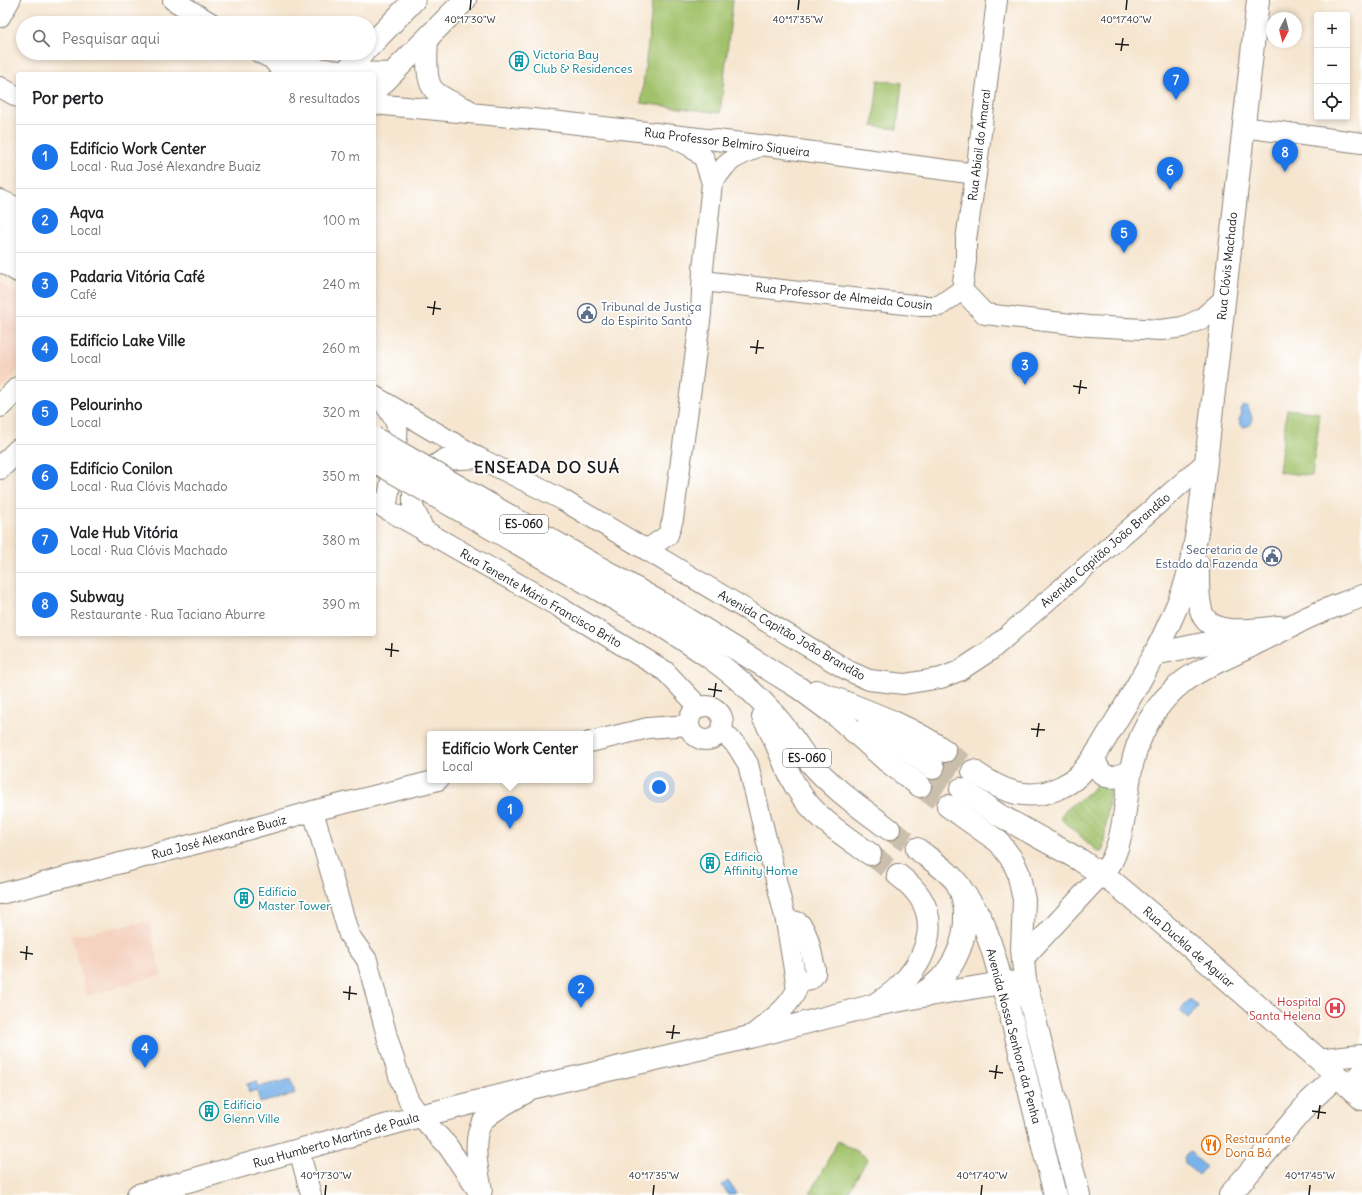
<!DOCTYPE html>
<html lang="pt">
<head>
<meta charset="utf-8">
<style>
	body { margin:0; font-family:Delius,sans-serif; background:#f2f2f2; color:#202124 }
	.controls { position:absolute; right:12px; top:12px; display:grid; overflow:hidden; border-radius:4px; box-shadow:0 2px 6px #0003 }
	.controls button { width:36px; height:36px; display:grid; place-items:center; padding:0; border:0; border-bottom:1px solid #e0e0e0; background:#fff; color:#202124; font:20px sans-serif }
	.compass { position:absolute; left:1266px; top:12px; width:36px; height:36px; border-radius:50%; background:#fff; box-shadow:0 2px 6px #0003; rotate:187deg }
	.you { position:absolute; left:659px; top:787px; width:14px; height:14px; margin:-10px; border:3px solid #fff; border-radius:50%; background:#1a73e8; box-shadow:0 0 0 6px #1a73e833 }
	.badge { display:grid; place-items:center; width:26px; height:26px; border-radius:50%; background:#1a73e8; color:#fff; font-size:13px; font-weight:700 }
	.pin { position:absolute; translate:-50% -33px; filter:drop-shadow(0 1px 2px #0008) }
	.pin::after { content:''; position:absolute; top:21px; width:14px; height:12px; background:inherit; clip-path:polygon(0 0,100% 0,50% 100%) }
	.popup { position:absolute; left:427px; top:731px; width:166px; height:52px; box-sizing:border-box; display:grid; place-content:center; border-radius:4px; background:#fff; filter:drop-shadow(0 1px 3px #0005); font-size:13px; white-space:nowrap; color:#757577 }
	.popup b { font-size:15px; color:#202124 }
	.popup::after { content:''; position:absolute; left:50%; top:100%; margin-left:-8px; border:8px solid transparent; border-top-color:#fff }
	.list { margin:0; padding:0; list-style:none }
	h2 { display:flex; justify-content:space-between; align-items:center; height:52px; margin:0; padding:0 16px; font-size:17px }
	h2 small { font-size:13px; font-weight:400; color:#757577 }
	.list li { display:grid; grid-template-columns:26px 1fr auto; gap:12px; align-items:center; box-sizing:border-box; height:64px; padding:0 16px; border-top:1px solid #e0e0e0 }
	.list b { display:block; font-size:15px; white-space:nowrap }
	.list p { margin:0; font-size:13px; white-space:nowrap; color:#757577 }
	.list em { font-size:13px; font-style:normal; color:#757577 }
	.icon { flex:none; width:22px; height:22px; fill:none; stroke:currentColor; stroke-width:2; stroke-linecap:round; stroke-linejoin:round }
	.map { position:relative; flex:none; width:1362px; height:1195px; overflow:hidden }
	.search { position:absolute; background:#fff; box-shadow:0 2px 6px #0003; left:16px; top:16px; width:360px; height:44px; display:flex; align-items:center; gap:10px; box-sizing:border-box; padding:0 14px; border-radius:22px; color:#757577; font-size:15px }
	.panel { position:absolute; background:#fff; box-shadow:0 2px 6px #0003; left:16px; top:72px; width:360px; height:564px; border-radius:4px }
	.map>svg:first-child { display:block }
	.built { fill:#f5d3c1 }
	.grass { fill:#a1c26b; stroke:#5e6f44 }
	.garden { fill:url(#garden-dots); stroke:#5e6f44 }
	.water { fill:#7ab3ea; stroke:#4b6883 }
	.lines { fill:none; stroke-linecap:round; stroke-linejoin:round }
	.major-tunnel { stroke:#cabeac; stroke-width:22; stroke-dasharray:22 11; stroke-linecap:butt }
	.minor-casing { stroke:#898176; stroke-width:22 }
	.major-casing { stroke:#898176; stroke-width:24 }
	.minor { stroke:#fff; stroke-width:20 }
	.major { stroke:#fff; stroke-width:22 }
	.major-bridge-casing { stroke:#898176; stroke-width:24; stroke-linecap:butt }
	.major-bridge { stroke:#fff; stroke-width:22 }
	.ticks { fill:none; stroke:#1c1c1c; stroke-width:1.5 }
	.labels { text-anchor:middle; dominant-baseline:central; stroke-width:3.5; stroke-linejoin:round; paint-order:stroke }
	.shield { fill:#fff; stroke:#606060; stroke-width:1 }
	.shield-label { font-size:11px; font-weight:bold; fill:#1c1c1c }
	.culture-label { font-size:12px; fill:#0d838f; stroke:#fff; text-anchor:start }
	.street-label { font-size:12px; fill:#1c1c1c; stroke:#fff }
	.service-label { font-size:12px; fill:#4e5e75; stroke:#fff; text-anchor:start }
	.health-label { font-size:12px; fill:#be3a42; stroke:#fff; text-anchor:end }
	.food-label { font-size:12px; fill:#c56008; stroke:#fff; text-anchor:start }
	.district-label { font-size:16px; font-weight:bold; letter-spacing:1px; fill:#1c1c1c; stroke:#fff }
	.ticks-label { font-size:10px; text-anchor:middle; fill:#1c1c1c; stroke:#fff; stroke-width:3.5; stroke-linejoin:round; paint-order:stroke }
</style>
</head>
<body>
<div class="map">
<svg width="1362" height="1195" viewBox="0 0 1362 1195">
	<defs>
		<pattern id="garden-dots" width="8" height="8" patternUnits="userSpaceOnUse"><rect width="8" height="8" fill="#a1c26b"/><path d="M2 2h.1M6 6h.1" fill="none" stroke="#8aa65c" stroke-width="1.8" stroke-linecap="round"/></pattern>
	</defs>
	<rect width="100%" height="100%" fill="#fff"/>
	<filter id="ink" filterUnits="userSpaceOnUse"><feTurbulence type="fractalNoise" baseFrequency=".025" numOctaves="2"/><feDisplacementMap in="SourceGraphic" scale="8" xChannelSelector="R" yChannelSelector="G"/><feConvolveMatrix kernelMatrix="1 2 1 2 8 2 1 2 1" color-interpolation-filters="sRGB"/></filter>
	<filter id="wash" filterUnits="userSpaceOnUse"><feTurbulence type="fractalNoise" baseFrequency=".012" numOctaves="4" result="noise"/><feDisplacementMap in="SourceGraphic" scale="16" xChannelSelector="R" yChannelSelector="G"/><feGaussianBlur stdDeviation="0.9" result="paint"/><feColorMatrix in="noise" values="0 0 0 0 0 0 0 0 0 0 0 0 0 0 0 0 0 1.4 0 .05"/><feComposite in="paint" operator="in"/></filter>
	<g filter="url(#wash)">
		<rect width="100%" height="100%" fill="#f6e6d0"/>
		<!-- built -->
		<g class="built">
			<polygon points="0,283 17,293 18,296 18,368 14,377 0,391"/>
			<polygon points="149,921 161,975 87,996 71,936"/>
		</g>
		<!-- grass -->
		<g class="grass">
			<polygon points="653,0 733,0 720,113 641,103"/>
			<polygon points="878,80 902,83 897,129 873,126"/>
			<polygon points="1287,409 1320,413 1312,476 1279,472"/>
			<polygon points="838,1141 868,1158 847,1195 814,1195 810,1193"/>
		</g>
		<!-- garden -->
		<path class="garden" d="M 1104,771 L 1112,775 L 1103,850 L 1102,852 L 1098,852 L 1061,819 L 1061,817 C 1065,806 1079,802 1087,794 C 1095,788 1099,779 1104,771 Z"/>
		<!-- water -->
		<g class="water">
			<path d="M 1242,406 L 1248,406 C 1250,415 1254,416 1250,425 L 1244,427 L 1240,424 L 1239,419 L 1242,414 L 1240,410 Z"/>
			<polygon points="1190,999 1198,1006 1188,1018 1180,1011"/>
			<polygon points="291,1079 295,1094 260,1103 257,1090 249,1092 247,1084 256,1081 258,1087"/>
			<polygon points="1190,1152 1206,1167 1198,1175 1185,1163 1184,1157"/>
			<polygon points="728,1181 737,1194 728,1195 722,1185"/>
		</g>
	</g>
	<g filter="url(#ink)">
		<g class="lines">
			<!-- major-tunnel -->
			<g class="major-tunnel">
				<polyline points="945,751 973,771"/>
				<polyline points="933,768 961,789"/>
				<polyline points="920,786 948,806"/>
				<polyline points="889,829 917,849"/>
				<polyline points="870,854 898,875"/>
			</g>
			<defs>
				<g id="minor">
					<polyline points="173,0 211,23"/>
					<polyline points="0,17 10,0"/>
					<path d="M 428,37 C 428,51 424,77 433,89 C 441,98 457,104 468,109"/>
					<polyline points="260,53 289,67"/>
					<polyline points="276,62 345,72 391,73"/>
					<polyline points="0,87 18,97"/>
					<polyline points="374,104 543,120 776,147 976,174"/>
					<polyline points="1243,127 1362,143"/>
					<polyline points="712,183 725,166 733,159 761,145"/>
					<polyline points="0,200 18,208"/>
					<polyline points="0,261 18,272"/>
					<polyline points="703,281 922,306 939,306 962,290"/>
					<polyline points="962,290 966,261 966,239 976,174 997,0"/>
					<polyline points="962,290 985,314 1089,326 1161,330 1183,327 1201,319 1224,299"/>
					<polyline points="374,396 479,458 561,499 849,671 869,680 904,684 941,678 959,671 991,650 1206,462"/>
					<path d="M 383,402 C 387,408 392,414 395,421 C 401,433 395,454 385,462"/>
					<polyline points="374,502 559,607 665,671 699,707"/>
					<polyline points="386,509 395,456"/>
					<polyline points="425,532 413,507 413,493 425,472 443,460 479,458"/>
					<polyline points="642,547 649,548 668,535 673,519 701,314 703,269 712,183 704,158 690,146 674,138"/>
					<circle cx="706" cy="723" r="17"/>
					<path d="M 721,730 L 737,746 L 748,764 L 786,921 L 797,988 C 791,1007 765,1024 750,1037"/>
					<polyline points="590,742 648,728 689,725"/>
					<polyline points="313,811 349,935 367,960 388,1040 401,1082 409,1101 420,1116 447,1145 481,1195"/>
					<polyline points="0,894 218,838 313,811 438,780"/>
					<path d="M 786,921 C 791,921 795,920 799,923 C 808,929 812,957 815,968 L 815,974 L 811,979 L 796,982"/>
					<polyline points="1022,960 1102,874"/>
					<polyline points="1320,1060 1342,1057 1362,1055"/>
					<polyline points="1349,1086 1362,1072"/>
					<polyline points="299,1150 311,1195"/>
					<path d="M 482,1190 C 478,1172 471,1135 484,1120 C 492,1111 515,1099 526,1093"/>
				</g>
				<g id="major">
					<polyline points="369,47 414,0"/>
					<polyline points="276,62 286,74"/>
					<polyline points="343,74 363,53"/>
					<polyline points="374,92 465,0"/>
					<polyline points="0,216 18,227"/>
					<polyline points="0,240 18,251"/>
					<polyline points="0,406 18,388"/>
					<polyline points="0,468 18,450"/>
					<path d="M 1198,564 C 1198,579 1197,595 1201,610 C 1208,639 1256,629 1279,627"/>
					<polyline points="673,610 799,688 838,717 887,761 920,786"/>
					<path d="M 664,627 C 695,647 725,666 752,692 C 765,704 778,718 788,732 C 796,742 802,753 810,762 C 832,788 861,808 889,829"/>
					<polyline points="1154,654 1242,636"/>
					<path d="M 816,691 C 858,708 908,724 945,751"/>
					<path d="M 763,717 C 777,739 783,765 796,787 C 813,816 843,835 870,854"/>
					<polyline points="869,724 892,738 933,768"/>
					<path d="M 1094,757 C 1100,780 1111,781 1130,771"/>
					<path d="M 973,771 C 1001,791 1029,804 1063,786 C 1072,782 1080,775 1086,767 C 1098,754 1106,737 1116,721 C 1137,687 1157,652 1173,615 C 1178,603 1184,591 1187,578 C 1198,540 1201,500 1206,462 L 1258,0"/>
					<polyline points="961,789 999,815 1080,860 1113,882 1180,938 1332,1071 1362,1099"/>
					<polyline points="948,806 999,842 1013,861 1018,872 1024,900 1022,949 1025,980 1079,1195"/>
					<path d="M 917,849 C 928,858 952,873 958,885 C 962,892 964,903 965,911 C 967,946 950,978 920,995"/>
					<path d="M 1102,874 C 1124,854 1125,799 1131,770 C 1137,736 1155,703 1184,681 C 1203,667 1227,658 1249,647 C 1264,639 1279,632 1295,624 C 1316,612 1340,605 1362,596"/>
					<polyline points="958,884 977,912 984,925 994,955 1013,1024 1055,1195"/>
					<path d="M 877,1003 C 912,984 945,935 920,897 C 914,888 906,881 898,875"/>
					<polyline points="138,1195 420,1116 535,1087 750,1037 871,1006 917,997 1008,982 1018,985 1031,1003"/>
					<polyline points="1230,1195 1310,1101 1337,1076"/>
				</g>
			</defs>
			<!-- minor casing -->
			<use href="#minor" class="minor-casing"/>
			<!-- major casing -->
			<use href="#major" class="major-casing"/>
			<!-- minor -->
			<use href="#minor" class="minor"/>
			<!-- major -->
			<use href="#major" class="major"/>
			<defs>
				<g id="major-bridge">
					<polyline points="374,438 673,610"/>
					<polyline points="374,461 664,627"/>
				</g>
			</defs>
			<!-- major-bridge casing -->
			<use href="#major-bridge" class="major-bridge-casing"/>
			<!-- major-bridge -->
			<use href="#major-bridge" class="major-bridge"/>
		</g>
	</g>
	<!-- ticks -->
	<path class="ticks" d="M 470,10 L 471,0M 798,10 L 799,0M 1126,10 L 1127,0M 1115,44 L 1129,45M 1121,51 L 1123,38M 427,307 L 441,309M 433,315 L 435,301M 750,347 L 764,348M 756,354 L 758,340M 1073,386 L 1087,388M 1079,394 L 1081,380M 385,649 L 399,651M 391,657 L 392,643M 708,689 L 722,691M 714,697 L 716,683M 1031,729 L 1045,730M 1037,737 L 1039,723M 20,952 L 33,954M 26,960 L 27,946M 343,992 L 357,994M 349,1000 L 350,986M 666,1032 L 680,1033M 672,1039 L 674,1025M 989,1071 L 1003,1073M 995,1079 L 997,1065M 1312,1111 L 1326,1113M 1318,1119 L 1320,1105M 325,1195 L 326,1185M 653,1195 L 654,1185M 981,1195 L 982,1185M 1309,1195 L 1310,1185"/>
	<!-- icons -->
	<defs>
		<symbol id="building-ring" viewBox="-11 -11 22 22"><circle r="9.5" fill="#fff" stroke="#0f9aa8" stroke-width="1.5"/><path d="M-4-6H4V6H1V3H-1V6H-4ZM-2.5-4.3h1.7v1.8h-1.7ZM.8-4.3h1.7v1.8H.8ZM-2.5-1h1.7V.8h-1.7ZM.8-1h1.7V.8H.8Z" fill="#0f9aa8"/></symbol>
		<symbol id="civic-ring" viewBox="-11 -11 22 22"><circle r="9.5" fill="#fff" stroke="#5c6f8a" stroke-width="1.5"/><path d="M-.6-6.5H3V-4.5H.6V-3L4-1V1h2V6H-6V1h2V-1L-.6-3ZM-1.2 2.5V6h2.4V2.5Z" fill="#5c6f8a"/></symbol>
		<symbol id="hospital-ring" viewBox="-11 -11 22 22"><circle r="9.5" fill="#fff" stroke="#e0444e" stroke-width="1.5"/><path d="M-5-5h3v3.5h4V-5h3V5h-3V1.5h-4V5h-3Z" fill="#e0444e"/></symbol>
		<symbol id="restaurant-ring" viewBox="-11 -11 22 22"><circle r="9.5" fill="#fff" stroke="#e8710a" stroke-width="1.5"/><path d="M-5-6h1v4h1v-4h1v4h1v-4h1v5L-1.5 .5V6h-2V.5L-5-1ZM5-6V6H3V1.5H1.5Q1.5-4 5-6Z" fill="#e8710a"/></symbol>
	</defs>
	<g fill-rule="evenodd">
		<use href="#building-ring" x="508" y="50" width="22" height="22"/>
		<use href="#civic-ring" x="576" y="302" width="22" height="22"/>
		<use href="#civic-ring" x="1261" y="545" width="22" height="22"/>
		<use href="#building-ring" x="699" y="852" width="22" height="22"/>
		<use href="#building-ring" x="233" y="887" width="22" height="22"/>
		<use href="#hospital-ring" x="1324" y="997" width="22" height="22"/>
		<use href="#building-ring" x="198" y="1100" width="22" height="22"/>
		<use href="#restaurant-ring" x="1200" y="1134" width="22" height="22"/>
	</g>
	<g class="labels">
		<!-- shield labels -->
		<g class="shield">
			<rect x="500" y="515" width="48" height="18" rx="3"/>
			<rect x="783" y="749" width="48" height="18" rx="3"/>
		</g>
		<g class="shield-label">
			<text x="524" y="524">ES-060</text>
			<text x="807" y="758">ES-060</text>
		</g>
		<!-- culture labels -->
		<g class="culture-label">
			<text x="533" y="54">Victoria Bay<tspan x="533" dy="14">Club &amp; Residences</tspan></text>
			<text x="724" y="856">Edifício<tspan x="724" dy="14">Affinity Home</tspan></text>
			<text x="258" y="891">Edifício<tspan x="258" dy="14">Master Tower</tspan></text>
			<text x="223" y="1104">Edifício<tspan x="223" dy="14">Glenn Ville</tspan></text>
		</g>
		<!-- street labels -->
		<g class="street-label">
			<text transform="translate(727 142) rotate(7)">Rua Professor Belmiro Siqueira</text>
			<text transform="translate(979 145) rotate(-83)">Rua Abiail do Amaral</text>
			<text transform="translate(1227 266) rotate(-84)">Rua Clóvis Machado</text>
			<text transform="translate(844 296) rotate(6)">Rua Professor de Almeida Cousin</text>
			<text transform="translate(1105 550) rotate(-41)">Avenida Capitão João Brandão</text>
			<text transform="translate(541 598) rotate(30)">Rua Tenente Mário Francisco Brito</text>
			<text transform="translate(792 635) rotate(30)">Avenida Capitão João Brandão</text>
			<text transform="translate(219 837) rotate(-15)">Rua José Alexandre Buaiz</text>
			<text transform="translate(1189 947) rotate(41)">Rua Duckla de Aguiar</text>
			<text transform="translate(1014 1036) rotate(75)">Avenida Nossa Senhora da Penha</text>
			<text transform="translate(336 1140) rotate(-16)">Rua Humberto Martins de Paula</text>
		</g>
		<!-- service labels -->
		<g class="service-label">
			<text x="601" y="306">Tribunal de Justiça<tspan x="601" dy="14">do Espírito Santo</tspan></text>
			<text x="1258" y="549" text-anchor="end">Secretaria de<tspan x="1258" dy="14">Estado da Fazenda</tspan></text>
		</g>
		<!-- health labels -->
		<g class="health-label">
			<text x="1321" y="1001">Hospital<tspan x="1321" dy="14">Santa Helena</tspan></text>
		</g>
		<!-- food labels -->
		<g class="food-label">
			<text x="1225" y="1138">Restaurante<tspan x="1225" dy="14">Dona Bá</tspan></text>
		</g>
		<!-- district labels -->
		<g class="district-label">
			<text x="547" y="467">ENSEADA DO SUÁ</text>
		</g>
	</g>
	<g class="ticks-label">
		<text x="470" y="23">40°17'30"W</text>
		<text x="798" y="23">40°17'35"W</text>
		<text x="1126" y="23">40°17'40"W</text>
		<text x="326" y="1179">40°17'30"W</text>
		<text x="654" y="1179">40°17'35"W</text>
		<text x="982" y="1179">40°17'40"W</text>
		<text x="1310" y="1179">40°17'45"W</text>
	</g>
</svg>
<div class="controls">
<button>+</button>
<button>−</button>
<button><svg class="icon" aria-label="locate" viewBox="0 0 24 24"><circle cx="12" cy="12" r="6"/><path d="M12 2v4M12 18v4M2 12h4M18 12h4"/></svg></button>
</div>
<svg class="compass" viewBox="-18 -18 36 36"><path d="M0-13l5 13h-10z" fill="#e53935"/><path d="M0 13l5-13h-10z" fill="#757577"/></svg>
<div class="you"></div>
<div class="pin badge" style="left:510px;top:829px">1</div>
<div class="popup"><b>Edifício Work Center</b>Local</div>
<div class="pin badge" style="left:581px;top:1008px">2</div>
<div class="pin badge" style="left:1025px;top:385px">3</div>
<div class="pin badge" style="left:145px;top:1068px">4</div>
<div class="pin badge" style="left:1124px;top:253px">5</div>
<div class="pin badge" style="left:1170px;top:190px">6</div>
<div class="pin badge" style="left:1176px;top:100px">7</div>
<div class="pin badge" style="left:1285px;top:172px">8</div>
<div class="search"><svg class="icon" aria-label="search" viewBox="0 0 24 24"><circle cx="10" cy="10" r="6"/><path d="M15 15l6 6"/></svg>Pesquisar aqui</div>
<section class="panel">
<h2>Por perto<small>8 resultados</small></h2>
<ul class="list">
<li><span class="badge">1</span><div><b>Edifício Work Center</b><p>Local · Rua José Alexandre Buaiz</p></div><em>70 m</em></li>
<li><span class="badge">2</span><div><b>Aqva</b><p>Local</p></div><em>100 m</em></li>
<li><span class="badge">3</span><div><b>Padaria Vitória Café</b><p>Café</p></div><em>240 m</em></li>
<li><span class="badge">4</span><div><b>Edifício Lake Ville</b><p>Local</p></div><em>260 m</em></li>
<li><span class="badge">5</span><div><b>Pelourinho</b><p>Local</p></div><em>320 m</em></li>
<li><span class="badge">6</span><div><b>Edifício Conilon</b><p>Local · Rua Clóvis Machado</p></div><em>350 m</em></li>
<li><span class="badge">7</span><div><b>Vale Hub Vitória</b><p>Local · Rua Clóvis Machado</p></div><em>380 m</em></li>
<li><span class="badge">8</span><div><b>Subway</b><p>Restaurante · Rua Taciano Aburre</p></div><em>390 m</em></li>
</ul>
</section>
</div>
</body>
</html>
